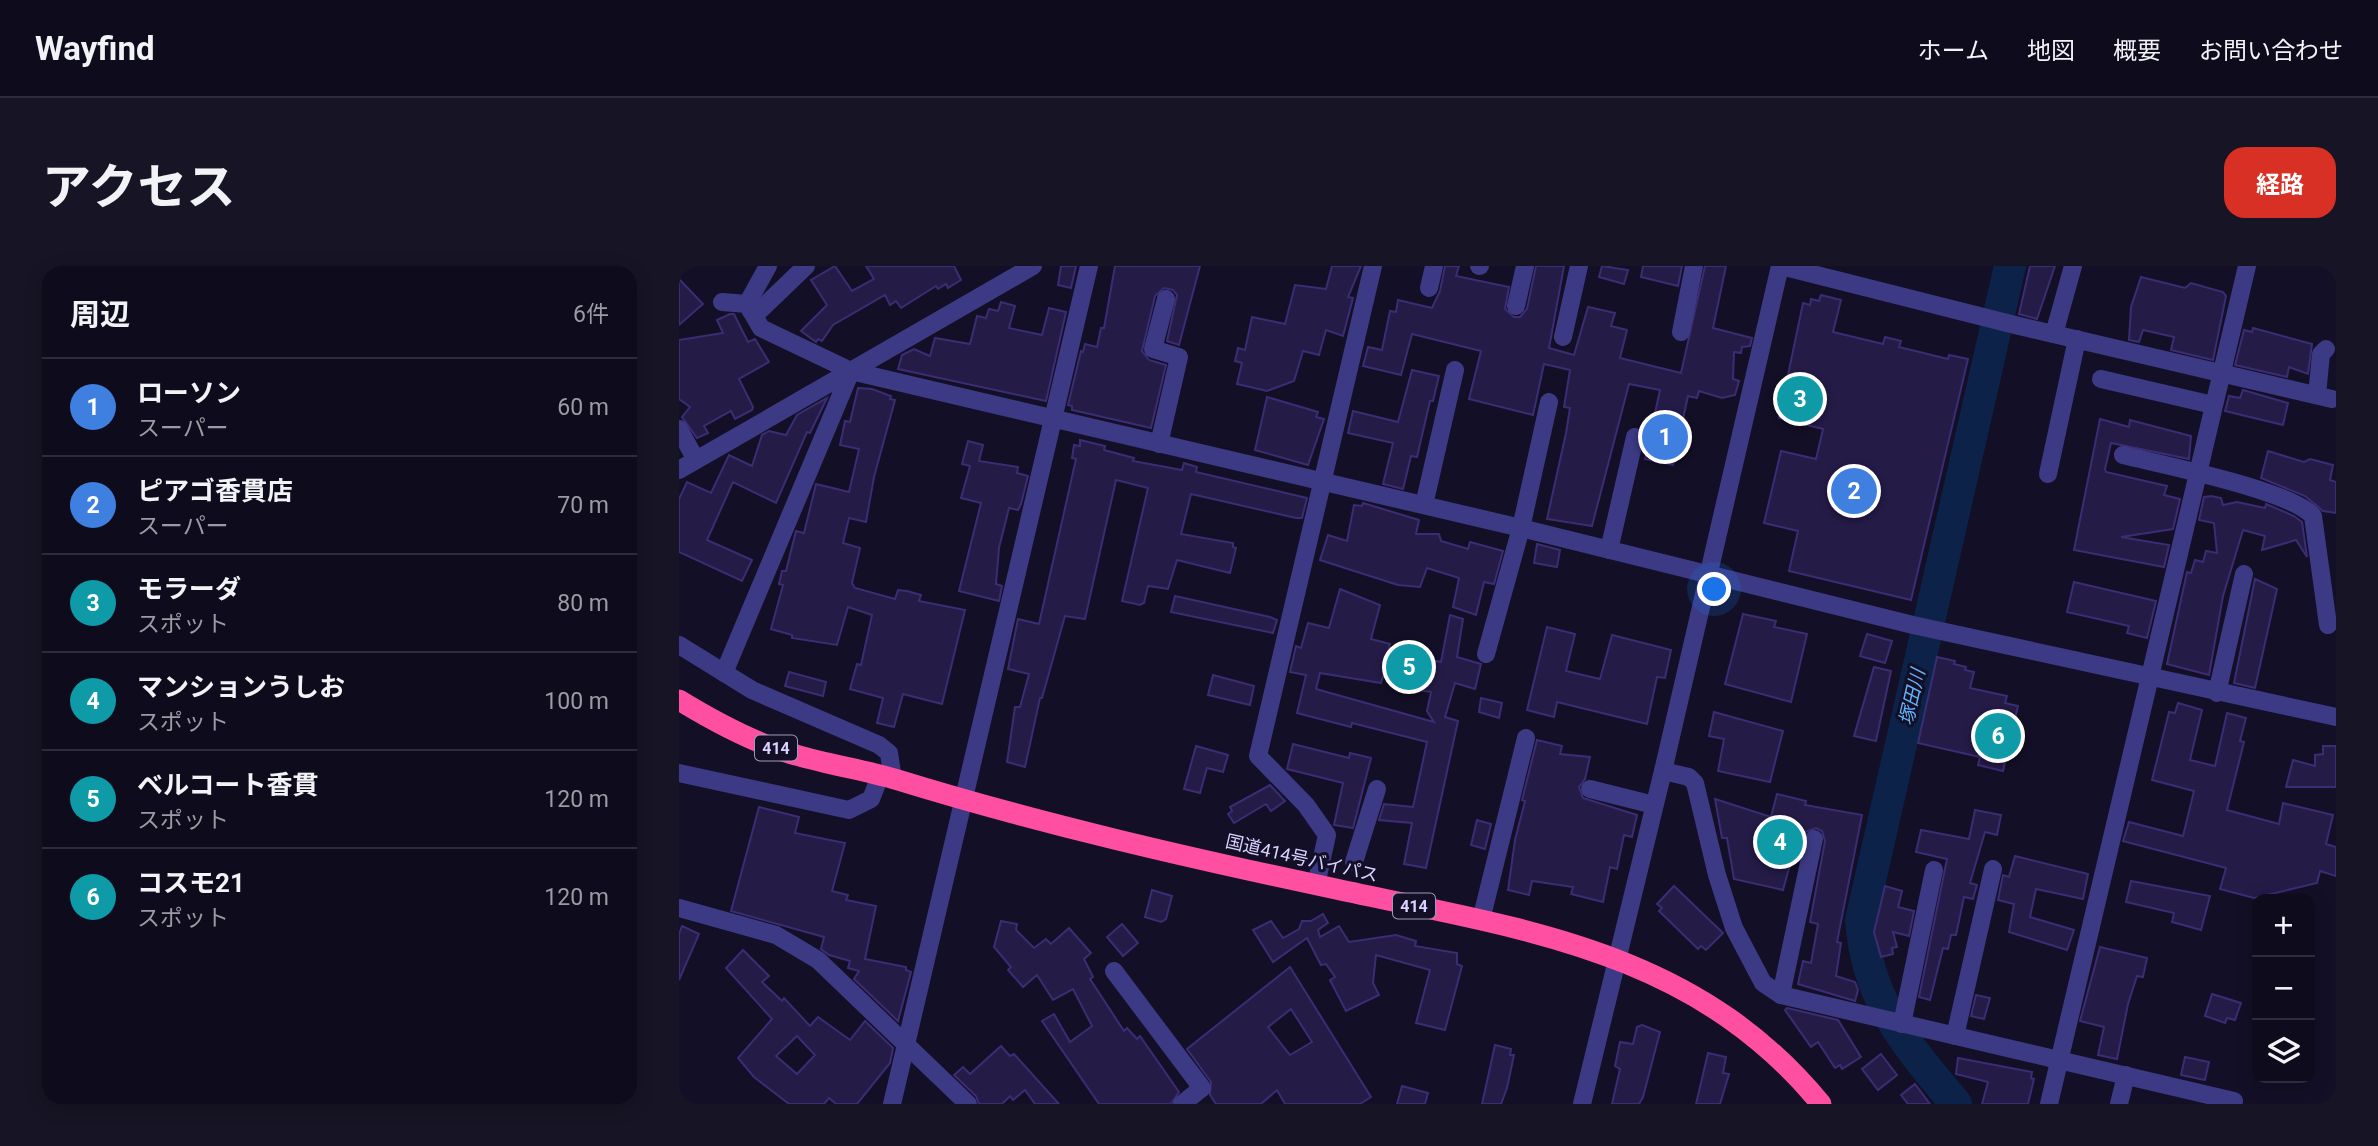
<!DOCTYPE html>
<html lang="ja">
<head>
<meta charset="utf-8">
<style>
	body { margin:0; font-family:Roboto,"Noto Sans JP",sans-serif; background:#171425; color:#f1f3f6 }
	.controls { position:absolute; right:21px; bottom:21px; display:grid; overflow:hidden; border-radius:14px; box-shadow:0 4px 18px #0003 }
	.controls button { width:63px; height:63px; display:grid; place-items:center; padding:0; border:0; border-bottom:2px solid #2e2b3b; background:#0e0b1c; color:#f1f3f6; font:35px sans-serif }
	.you { position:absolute; left:1036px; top:324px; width:24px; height:24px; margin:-18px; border:5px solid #fff; border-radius:50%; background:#1a73e8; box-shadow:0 0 0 10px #1a73e833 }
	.badge { display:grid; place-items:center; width:46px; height:46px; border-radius:50%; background:#d93025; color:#fff; font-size:23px; font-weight:700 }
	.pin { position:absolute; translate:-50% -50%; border:4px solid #fff; box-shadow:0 2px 7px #0006 }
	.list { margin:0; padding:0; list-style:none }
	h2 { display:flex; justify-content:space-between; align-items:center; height:91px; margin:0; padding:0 28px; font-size:30px }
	h2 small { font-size:23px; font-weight:400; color:#9b9ba3 }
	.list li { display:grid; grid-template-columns:46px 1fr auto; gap:21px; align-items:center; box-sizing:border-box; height:98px; padding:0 28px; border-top:2px solid #2e2b3b }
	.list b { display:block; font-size:26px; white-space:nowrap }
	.list p { margin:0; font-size:23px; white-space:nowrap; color:#9b9ba3 }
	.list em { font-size:23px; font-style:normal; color:#9b9ba3 }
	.icon { flex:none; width:38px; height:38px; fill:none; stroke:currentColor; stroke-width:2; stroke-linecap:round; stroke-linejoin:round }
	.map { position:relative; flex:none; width:1657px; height:838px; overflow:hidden; border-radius:21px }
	header { display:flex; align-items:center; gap:42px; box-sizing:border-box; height:98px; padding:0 35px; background:#0e0b1c; border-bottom:2px solid #2e2b3b }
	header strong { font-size:33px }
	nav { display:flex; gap:38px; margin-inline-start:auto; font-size:24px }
	.intro { display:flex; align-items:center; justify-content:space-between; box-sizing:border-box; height:168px; padding:0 42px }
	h1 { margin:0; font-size:49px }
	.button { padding:18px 32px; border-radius:21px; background:#d93025; color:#fff; font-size:24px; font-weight:700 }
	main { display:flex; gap:42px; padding:0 42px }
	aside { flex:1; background:#0e0b1c; border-radius:21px; box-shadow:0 4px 18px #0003 }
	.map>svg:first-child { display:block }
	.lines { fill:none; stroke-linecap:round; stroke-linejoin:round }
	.river { stroke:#0c2248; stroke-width:32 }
	.building { fill:#241b47; stroke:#3b2d73; stroke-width:2; fill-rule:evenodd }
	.minor { stroke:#3d3a85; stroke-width:18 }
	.highway { stroke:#ff4fa3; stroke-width:21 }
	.labels { text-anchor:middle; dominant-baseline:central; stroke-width:6; stroke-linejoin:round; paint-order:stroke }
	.shield { fill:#130f26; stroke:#9e99be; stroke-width:2 }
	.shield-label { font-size:16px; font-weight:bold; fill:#d9d4ff }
	.street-label { font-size:18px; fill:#d9d4ff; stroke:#130f26 }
	.water-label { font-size:19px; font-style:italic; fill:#62b6ff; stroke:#130f26 }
</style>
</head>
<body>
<header>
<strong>Wayfind</strong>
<nav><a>ホーム</a><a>地図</a><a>概要</a><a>お問い合わせ</a></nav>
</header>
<div class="intro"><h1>アクセス</h1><a class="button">経路</a></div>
<main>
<aside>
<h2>周辺<small>6件</small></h2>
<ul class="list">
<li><span class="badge" style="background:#3f7fe0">1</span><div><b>ローソン</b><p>スーパー</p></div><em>60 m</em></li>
<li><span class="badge" style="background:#3f7fe0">2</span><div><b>ピアゴ香貫店</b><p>スーパー</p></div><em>70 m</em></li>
<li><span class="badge" style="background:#0f9aa8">3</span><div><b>モラーダ</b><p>スポット</p></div><em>80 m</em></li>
<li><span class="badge" style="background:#0f9aa8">4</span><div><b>マンションうしお</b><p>スポット</p></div><em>100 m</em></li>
<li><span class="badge" style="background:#0f9aa8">5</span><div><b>ベルコート香貫</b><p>スポット</p></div><em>120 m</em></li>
<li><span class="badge" style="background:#0f9aa8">6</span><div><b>コスモ21</b><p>スポット</p></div><em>120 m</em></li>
</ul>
</aside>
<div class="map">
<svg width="1657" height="838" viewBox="0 0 1657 838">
	<rect width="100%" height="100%" fill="#130f26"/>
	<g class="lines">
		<!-- river -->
		<path class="river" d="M 1277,838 C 1227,778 1188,735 1182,654 L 1331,0"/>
	</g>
	<!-- building -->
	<g class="building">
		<polygon points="156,0 173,25 195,13 187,0 275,0 282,14 269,22 267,18 259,23 257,20 222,42 217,35 211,39 206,29 154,59 143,75 139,73 137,76 122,65 148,39 132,14"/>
		<polygon points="382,0 397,0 392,22 379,19"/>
		<polygon points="436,0 521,0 500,79 488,75 498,29 494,24 485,22 476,30 463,85 470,94 487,99 472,162 393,144 393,140 389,139 402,85 404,86 406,78 418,81 422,62 425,62"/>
		<polygon points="653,0 682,0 669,31 674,32 664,70 647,64 640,89 624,85 615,115 588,125 558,118 563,97 556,95 559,82 566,84 573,51 606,58 616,19 647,23"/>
		<polygon points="766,0 780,0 777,10 830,21 826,43 835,51 841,51 848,43 857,0 885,0 870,82 895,89 909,41 936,47 932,60 948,64 941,92 1002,107 1026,0 1047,0 1034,62 1073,72 1071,80 1063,81 1062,87 1055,86 1054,113 1060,115 1056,129 1043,132 1020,125 1018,132 1009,130 994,199 966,193 981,124 950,118 913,260 868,253 887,167 891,142 885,141 891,104 865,98 854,149 790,133 802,85 733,68 722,109 684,100 689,81 703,84 711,45 717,46 719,34 753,42 761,25"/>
		<polygon points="923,0 949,4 945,18 920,11"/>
		<polygon points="964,0 1003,0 999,20 962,11"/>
		<polygon points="1351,0 1376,0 1358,53 1340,48"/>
		<polygon points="1462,11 1506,22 1512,17 1544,26 1547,30 1534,94 1492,84 1495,71 1464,64 1460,76 1450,74 1452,41"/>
		<polygon points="0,13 24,38 0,59"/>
		<polygon points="1142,29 1162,34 1154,66 1204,78 1206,71 1222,75 1220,81 1269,93 1270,89 1289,93 1232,334 1110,305 1119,265 1085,257 1102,185 1137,193 1144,163 1100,152 1124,37 1131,39 1132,33 1140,35"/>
		<polygon points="322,36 336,40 330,62 363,69 370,42 387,46 367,135 219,103 223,89 235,83 251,90 256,72 291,78 298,50 307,52 310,43 319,45"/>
		<polygon points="51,48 55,48 69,76 76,73 90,96 60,113 74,141 73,144 56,153 52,145 25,160 29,167 18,172 3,151 11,141 0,133 0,74 44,67 38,54"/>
		<polygon points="1574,62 1633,78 1629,108 1610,101 1608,111 1556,99 1565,64 1573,66"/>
		<polygon points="733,104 760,110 754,135 751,135 738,191 732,190 724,223 704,218 714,177 669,167 674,145 719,156"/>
		<polygon points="179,122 193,123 212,130 211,133 216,134 195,211 187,256 170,252 164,277 181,282 173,317 176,322 216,333 219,324 228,325 242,329 240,335 286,344 263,438 224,428 215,461 198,457 204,432 171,423 178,398 182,399 193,349 169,341 158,379 113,372 113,369 92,363 104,319 100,318 103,305 107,305 117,265 125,267 137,218 170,226 180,183 161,179 166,155 171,156"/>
		<polygon points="1564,124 1609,137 1604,159 1546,145 1550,130 1561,132"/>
		<polygon points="588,131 639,146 637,151 645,153 629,199 576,184"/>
		<polygon points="148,132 131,167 128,166 97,237 54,216 28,274 73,294 63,315 0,286 0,233 8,216 32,227 50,189 73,200 83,169 90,165 107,169 118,149"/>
		<polygon points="1421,153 1450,161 1451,154 1512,170 1510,193 1432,177 1426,203 1427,206 1488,220 1485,229 1501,233 1494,263 1442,271 1490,279 1485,301 1395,284"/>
		<polygon points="401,174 426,180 425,184 455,192 454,195 503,204 505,197 518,201 517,206 628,232 623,252 617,252 512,228 502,268 554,277 554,281 557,282 551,307 498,294 489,323 469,320 465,337 461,339 443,335 469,222 437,214 406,353 386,350 363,432 361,432 346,501 328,496 336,441 341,441 350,408 329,403 339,353 360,358 397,193 393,192 395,179 401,180"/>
		<polygon points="289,175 304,179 300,195 339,201 338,207 349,210 342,238 339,244 330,242 320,282 317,318 323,320 320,335 280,325 302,237 282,232 291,200 283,198"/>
		<polygon points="1589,185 1625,196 1631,193 1654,199 1651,214 1657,216 1657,247 1644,245 1626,230 1582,212"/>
		<polygon points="1532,230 1542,232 1544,239 1558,236 1586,242 1587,238 1615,250 1623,256 1628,291 1617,274 1583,284 1586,270 1564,264 1544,330 1530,409 1488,398 1508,306 1512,307 1516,294 1524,296 1527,285 1538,287 1535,257 1520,254 1525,231"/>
		<polygon points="684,237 740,254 737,268 760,268 762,275 789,283 791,276 824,285 815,318 805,316 797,349 774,341 780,312 748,302 741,321 719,319 641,294 649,269 668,275 675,239 683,240"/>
		<polygon points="858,278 881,284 878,301 855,297"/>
		<polygon points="1576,313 1598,323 1576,422 1555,417"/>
		<polygon points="1395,316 1477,335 1468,372 1448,367 1450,360 1388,346"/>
		<path d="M 661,323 L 701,339 L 692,373 L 711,378 L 709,385 L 762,396 L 771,349 L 784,353 L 778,391 L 802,398 L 796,423 L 776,417 L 766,451 L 779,455 L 747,602 L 725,598 L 733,557 L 700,554 L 705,538 L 734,541 L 748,476 L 673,457 L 672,461 L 618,447 L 627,409 L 611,406 L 617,380 L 622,382 L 629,357 L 650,362 ZM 641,407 L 702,417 L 705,407 L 727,414 L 733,423 L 752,426 L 748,445 L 755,456 L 637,423 Z"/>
		<polygon points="496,330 591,351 598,354 594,367 492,346"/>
		<polygon points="1064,348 1097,355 1095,361 1128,368 1112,436 1046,418"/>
		<polygon points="868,361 896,368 887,405 921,413 933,369 992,384 986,412 978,411 968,458 878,436 875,451 848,444"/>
		<polygon points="1188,368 1213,375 1206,397 1181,390"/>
		<polygon points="1258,391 1276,395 1275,398 1287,401 1286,404 1295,406 1291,422 1328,430 1326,437 1339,440 1324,505 1299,499 1301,491 1239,477"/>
		<polygon points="1195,401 1212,405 1197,475 1175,470"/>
		<polygon points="110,406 147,416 144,430 106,420"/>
		<polygon points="534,409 575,420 571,439 529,429"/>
		<polygon points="802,432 823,437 820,452 800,446"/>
		<polygon points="1499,437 1523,444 1511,494 1536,500 1548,447 1567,452 1561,475 1565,476 1548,544 1600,558 1604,537 1654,549 1647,578 1657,581 1657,610 1641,605 1638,617 1575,632 1541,623 1547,602 1444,575 1450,556 1504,570 1515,525 1473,514 1490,446 1496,447"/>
		<polygon points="1035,446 1104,465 1091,516 1039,505 1045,473 1030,470"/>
		<polygon points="858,474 883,480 881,488 911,491 906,513 900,521 904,532 958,549 953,571 945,569 938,603 931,601 924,636 892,628 894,621 853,615 850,629 829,624 836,574 846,535 843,534"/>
		<polygon points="614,478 670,492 671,487 692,492 674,562 655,559 664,517 608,503"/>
		<polygon points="517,480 549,489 544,506 528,502 521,527 505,523"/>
		<polygon points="1644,480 1657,480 1657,521 1607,521 1614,494 1636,500 1636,489 1644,488"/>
		<polygon points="591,519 606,535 592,545 587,538 555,557 549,548 553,545 551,541"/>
		<polygon points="1098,528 1127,535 1126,539 1183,549 1158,676 1162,677 1157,710 1176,716 1179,724 1176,735 1119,718 1124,695 1132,697 1139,658 1131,656 1146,575 1143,565 1137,562 1126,566 1120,590 1114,588 1104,624 1055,613 1048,572 1043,572 1036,533 1092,551"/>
		<polygon points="80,541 120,551 116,567 166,577 153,625 169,629 167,634 197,640 186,693 227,701 227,704 232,706 219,755 175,713 180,705 169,702 171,695 150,689 142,683 145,671 52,645"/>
		<polygon points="1296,544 1322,549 1318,569 1306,566 1291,617 1298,619 1294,633 1285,631 1277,669 1272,669 1269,683 1264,682 1251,734 1240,731 1268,593 1237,586 1242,564 1290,573"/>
		<polygon points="798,554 812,558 806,583 792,579"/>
		<polygon points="1336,590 1409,608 1404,633 1357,623 1351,651 1395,664 1388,684 1330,666 1335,638 1319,634 1324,609 1330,611"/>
		<polygon points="1452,615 1531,630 1522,664 1493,656 1495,647 1447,636"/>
		<polygon points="995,620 1044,667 1027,684 1022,680 1019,683 980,645 983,642 978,638"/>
		<polygon points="1206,620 1223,625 1219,641 1235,645 1230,670 1214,666 1218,681 1213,682 1214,688 1202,691 1195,666"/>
		<polygon points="473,624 493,630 487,653 482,656 466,651"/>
		<polygon points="644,648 649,657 639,664 641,671 660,660 670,676 717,669 737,675 736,680 778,687 778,698 783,700 766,764 737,757 751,704 697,689 694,717 700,729 667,745 651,714 656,711 647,698 642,699 628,672 594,696 574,664 592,655 604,672 620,663 623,655 632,655"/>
		<polygon points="322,655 338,658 337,664 355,682 367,673 372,678 390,662 412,687 405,693 414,711 411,713 445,765 448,762 458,773 461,770 500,826 492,838 420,838 363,755 375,748 391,776 413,760 394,723 374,734 358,709 344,721 329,704 332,701 315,681"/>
		<polygon points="443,658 459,677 444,690 428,671"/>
		<polygon points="3,660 20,668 0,714 0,668"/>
		<polygon points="1421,681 1468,692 1464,711 1458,710 1449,738 1438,793 1419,789 1425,761 1401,755"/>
		<path d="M 64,684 L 90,710 L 83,716 L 103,735 L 105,732 L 131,760 L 139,751 L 171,774 L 186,755 L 214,782 L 211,797 L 178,838 L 157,838 L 150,832 L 145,838 L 110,838 L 75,811 L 59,792 L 93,753 L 47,702 ZM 118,770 L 136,789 L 118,808 L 97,790 Z"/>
		<path d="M 611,701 L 692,831 L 681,838 L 606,838 L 598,824 L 582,838 L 537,838 L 531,829 L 532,816 L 508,783 ZM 612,743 L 633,776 L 611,789 L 589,761 Z"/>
		<polygon points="1533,728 1562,737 1556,754 1548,752 1546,757 1526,750"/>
		<polygon points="1297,729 1311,732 1305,753 1292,750"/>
		<polygon points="1108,742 1159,754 1182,791 1163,803 1161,799 1156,802 1139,776 1132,781 1106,744"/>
		<polygon points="963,759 981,766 964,831 960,838 933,838 941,803 936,800 941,776 954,778 958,761"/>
		<polygon points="816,779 832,783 831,789 835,789 828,822 822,838 803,838"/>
		<polygon points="322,780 331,790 335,788 380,838 356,838 346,824 334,834 331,830 323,838 300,838 297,830 275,809 284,801 291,808"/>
		<polygon points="1029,787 1047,791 1044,807 1050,808 1041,838 1017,838"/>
		<polygon points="1202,788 1218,809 1199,824 1183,803"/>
		<polygon points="1506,791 1530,796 1526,814 1502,809"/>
		<polygon points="1279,792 1353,806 1352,812 1355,813 1349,838 1303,838 1309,816 1277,808"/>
		<polygon points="1236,818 1251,838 1229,838 1222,829"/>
		<polygon points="723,820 749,827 746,838 718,838"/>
	</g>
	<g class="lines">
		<!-- minor -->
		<g class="minor">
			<polyline points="127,0 75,50 82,62 172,105 842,262 1234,359 1657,451"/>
			<polyline points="800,0 801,0"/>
			<polyline points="1102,0 1336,59 1653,133"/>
			<polyline points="750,22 755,0"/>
			<polyline points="43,36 68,38 73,47"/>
			<polyline points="68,38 89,0"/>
			<polyline points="837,40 846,0"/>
			<polyline points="1002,66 1015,0"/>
			<polyline points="1375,68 1394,0"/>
			<polyline points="884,71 900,0"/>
			<polyline points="1422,113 1534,139"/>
			<polyline points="1638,129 1642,88 1647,83"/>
			<polyline points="0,163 17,194"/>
			<polyline points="480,178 500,91 474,83 487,33"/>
			<path d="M 1444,189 C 1484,199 1611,224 1634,250 L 1649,359"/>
			<polyline points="0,204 354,0"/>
			<polyline points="1369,208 1398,73"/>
			<polyline points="745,239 776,104"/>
			<polyline points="930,284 956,171"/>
			<polyline points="0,379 73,424 200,479 210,487 214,513"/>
			<polyline points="807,388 842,262 870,136"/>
			<polyline points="45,407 172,105"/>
			<polyline points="1538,427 1565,308"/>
			<polyline points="984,505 1010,511 1016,517 1038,609 1055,662 1084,717 1102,729 1555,835"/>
			<polyline points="0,507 170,544 192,533 201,510"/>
			<polyline points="911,523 975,539"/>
			<polyline points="675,596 698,523"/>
			<polyline points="637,619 648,569 627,539 579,490 694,0"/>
			<polyline points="0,642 97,669 139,694 289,838"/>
			<polyline points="802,654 847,472"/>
			<polyline points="435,705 523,822 503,838"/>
			<polyline points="1102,729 1135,573"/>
			<polyline points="1223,758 1255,604"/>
			<polyline points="1276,770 1314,603"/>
			<polyline points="213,838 410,0"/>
			<polyline points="903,838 984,505 1101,0"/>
			<polyline points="1370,838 1568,0"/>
			<polyline points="1440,838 1447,809"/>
		</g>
		<!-- highway -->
		<path class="highway" d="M 0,434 C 36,456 76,478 117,489 C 151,499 186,504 219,514 C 362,558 510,592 657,623 C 841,663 1015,683 1142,838"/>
	</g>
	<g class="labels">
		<!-- shield labels -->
		<g class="shield">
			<rect x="76" y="469.5" width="42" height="25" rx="5"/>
			<rect x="714" y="627.5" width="42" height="25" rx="5"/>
		</g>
		<g class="shield-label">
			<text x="97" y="482">414</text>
			<text x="735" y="640">414</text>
		</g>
		<!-- street labels -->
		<g class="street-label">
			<text transform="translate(623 592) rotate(13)">国道414号バイパス</text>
		</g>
		<!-- water labels -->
		<g class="water-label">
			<text transform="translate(1233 431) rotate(-77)">塚田川</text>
		</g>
	</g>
</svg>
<div class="controls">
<button>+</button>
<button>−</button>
<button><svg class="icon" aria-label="layers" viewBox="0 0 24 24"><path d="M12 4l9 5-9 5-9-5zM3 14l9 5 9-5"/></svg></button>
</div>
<div class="you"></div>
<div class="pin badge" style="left:986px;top:171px;background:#3f7fe0">1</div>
<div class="pin badge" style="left:1175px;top:225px;background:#3f7fe0">2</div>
<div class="pin badge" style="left:1121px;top:133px;background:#0f9aa8">3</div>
<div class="pin badge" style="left:1101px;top:576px;background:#0f9aa8">4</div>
<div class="pin badge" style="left:730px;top:401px;background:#0f9aa8">5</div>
<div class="pin badge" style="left:1319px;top:470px;background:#0f9aa8">6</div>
</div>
</main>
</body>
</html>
